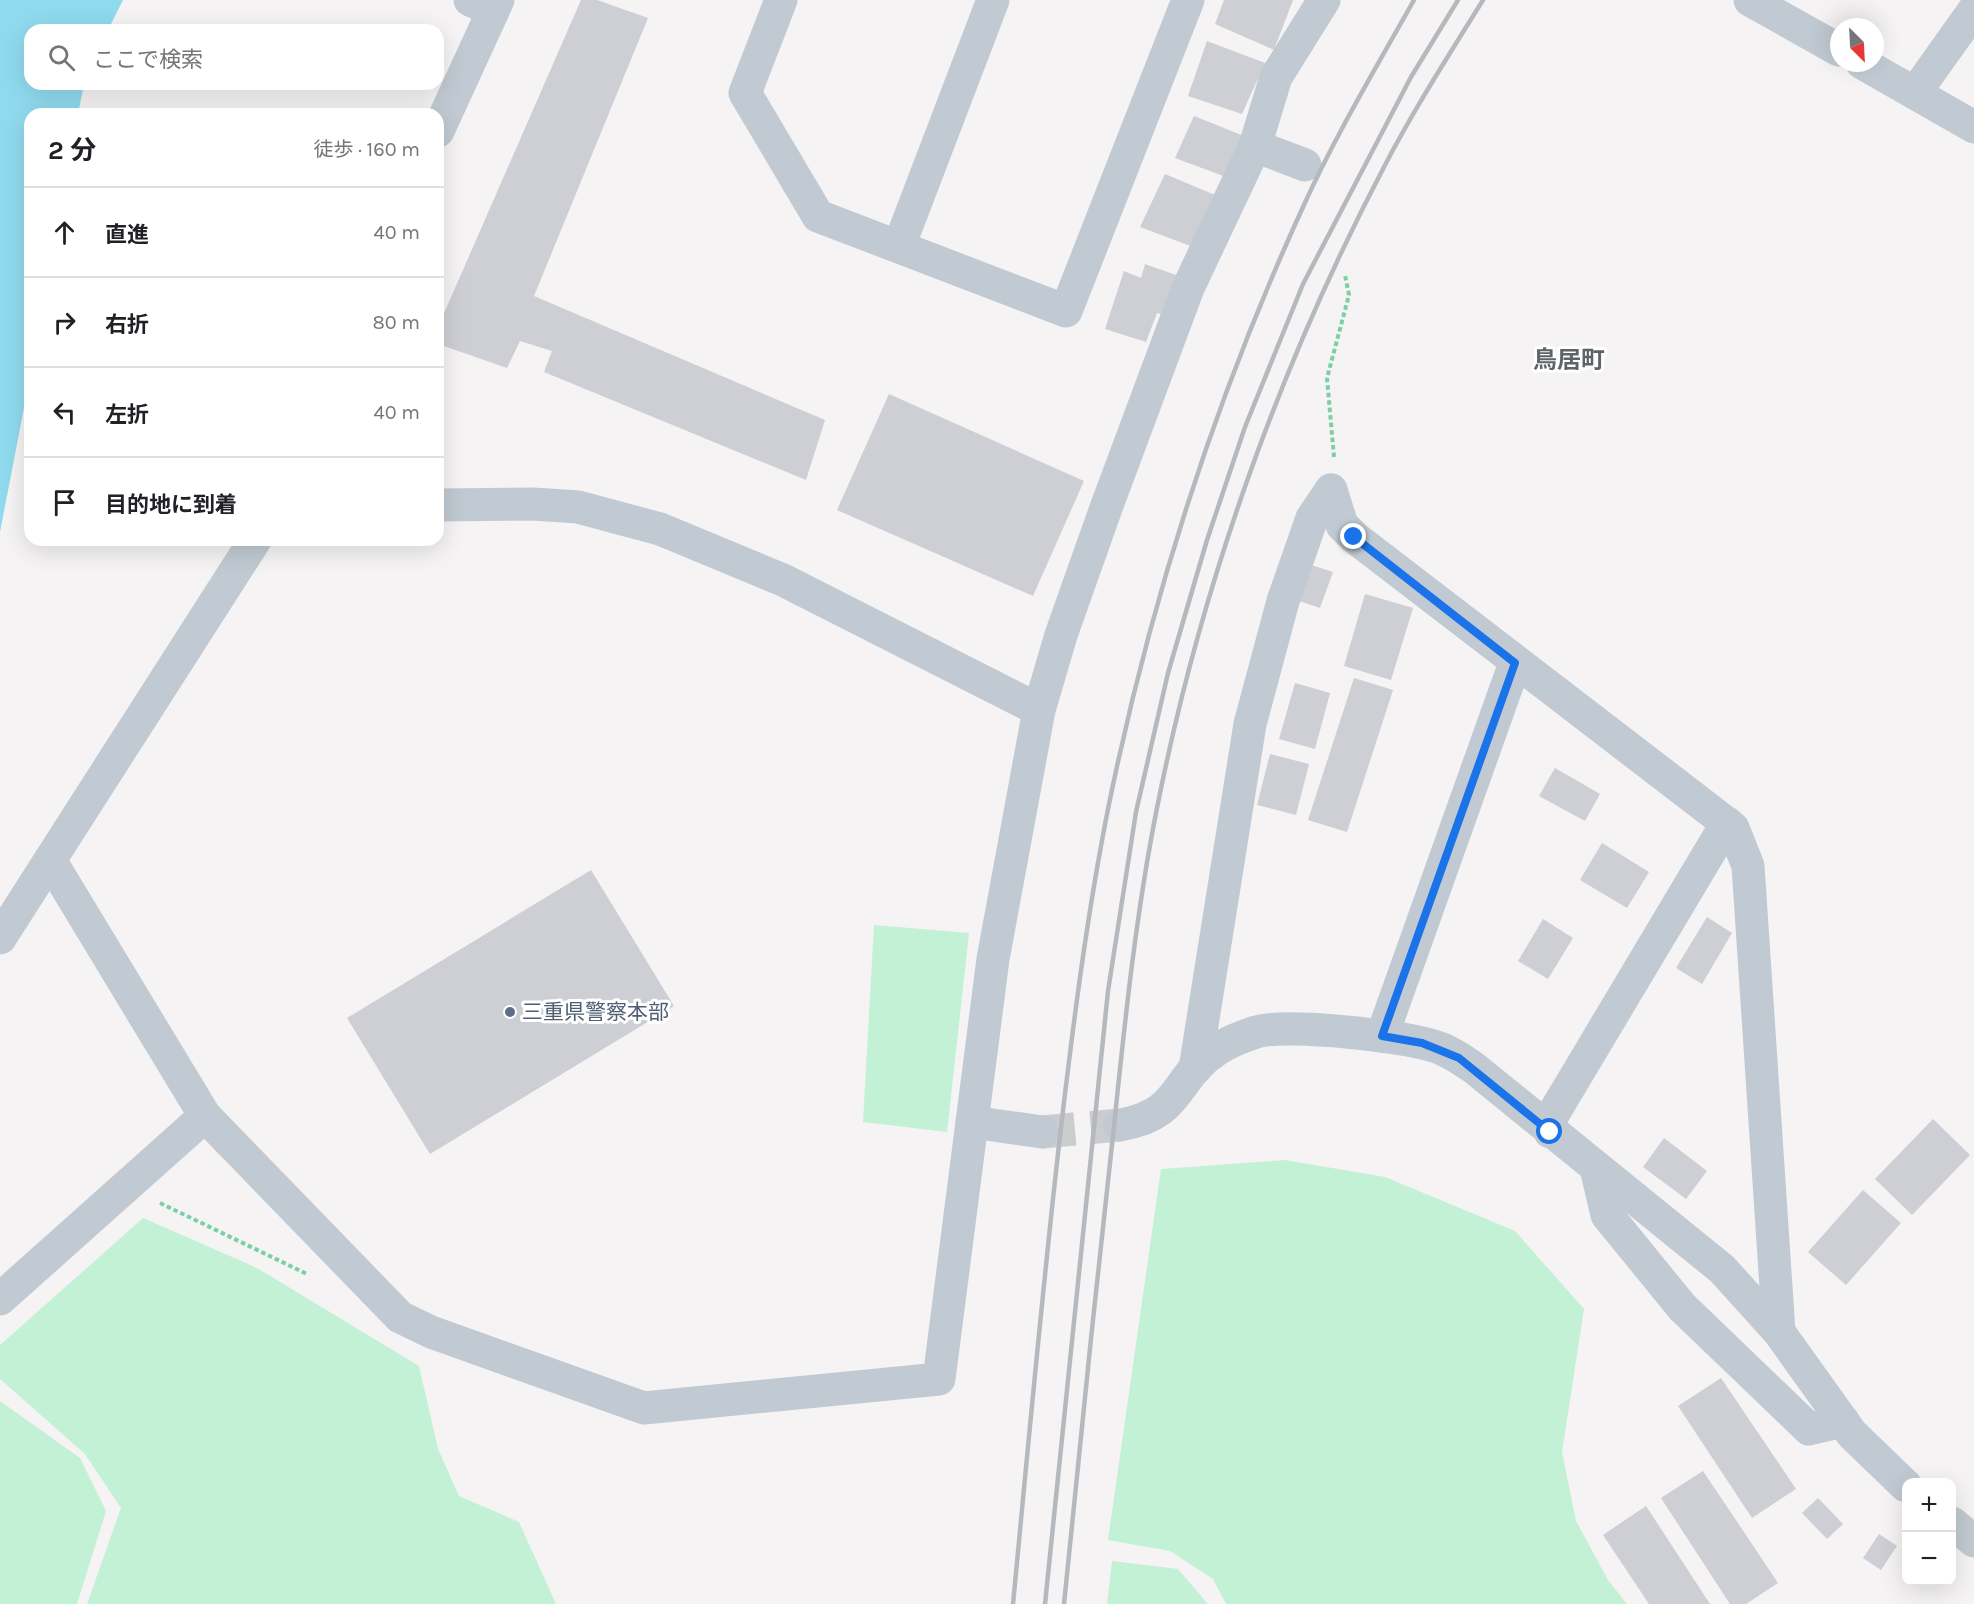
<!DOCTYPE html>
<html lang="ja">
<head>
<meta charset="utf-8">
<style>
	body { margin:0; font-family:Karla,"Noto Sans JP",sans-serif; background:#f6f6f6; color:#202124 }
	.controls { position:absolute; right:18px; bottom:18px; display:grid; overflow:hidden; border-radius:12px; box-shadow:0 6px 24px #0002 }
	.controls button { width:54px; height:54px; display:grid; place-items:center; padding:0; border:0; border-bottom:2px solid #e0e0e0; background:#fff; color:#202124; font:30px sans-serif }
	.compass { position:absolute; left:1830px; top:18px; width:54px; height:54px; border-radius:50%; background:#fff; box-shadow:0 6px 24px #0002; rotate:156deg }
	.stop { position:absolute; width:18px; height:18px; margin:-14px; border:4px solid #1a73e8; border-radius:50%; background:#fff }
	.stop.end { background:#1a73e8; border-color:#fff; box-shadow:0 2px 6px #0008 }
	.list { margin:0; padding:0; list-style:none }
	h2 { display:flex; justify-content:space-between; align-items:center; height:78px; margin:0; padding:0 24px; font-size:26px }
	h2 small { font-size:20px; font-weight:400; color:#757577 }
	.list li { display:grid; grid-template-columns:39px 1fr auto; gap:18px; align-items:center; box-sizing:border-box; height:90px; padding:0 24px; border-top:2px solid #e0e0e0 }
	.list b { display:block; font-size:22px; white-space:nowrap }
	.list em { font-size:20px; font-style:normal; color:#757577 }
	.icon { flex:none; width:33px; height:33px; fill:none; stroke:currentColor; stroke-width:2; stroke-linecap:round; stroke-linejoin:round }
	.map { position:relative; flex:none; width:1974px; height:1604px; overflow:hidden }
	.search { position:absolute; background:#fff; box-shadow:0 6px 24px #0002; left:24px; top:24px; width:420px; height:66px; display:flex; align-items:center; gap:15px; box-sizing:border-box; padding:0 21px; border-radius:18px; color:#757577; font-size:22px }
	.panel { position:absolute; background:#fff; box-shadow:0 6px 24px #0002; left:24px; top:108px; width:420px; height:438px; border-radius:18px }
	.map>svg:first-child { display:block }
	.green { fill:#c3f1d5 }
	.water { fill:#90daee }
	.building { fill:#cdcfd5 }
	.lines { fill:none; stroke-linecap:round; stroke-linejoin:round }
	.minor-tunnel { stroke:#caccce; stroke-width:33; stroke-dasharray:33 16; stroke-linecap:butt }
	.path { stroke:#7ad0a6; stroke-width:4; stroke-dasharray:4.5 3; stroke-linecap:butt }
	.minor { stroke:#c1cad2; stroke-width:33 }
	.tertiary { stroke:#c1cad2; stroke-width:33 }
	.rail { stroke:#b5b8bd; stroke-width:4.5 }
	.route { stroke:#1a73e8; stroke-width:8 }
	.service-dot { fill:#5c6f8a; stroke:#fff; stroke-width:2 }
	.labels { text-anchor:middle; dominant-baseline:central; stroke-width:6; stroke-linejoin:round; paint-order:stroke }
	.service-label { font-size:21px; fill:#4e5e75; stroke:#fff; text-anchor:start }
	.quarter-label { font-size:24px; font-weight:bold; fill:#5f6368; stroke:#fff }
</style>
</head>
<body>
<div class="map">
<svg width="1974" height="1604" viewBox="0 0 1974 1604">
	<rect width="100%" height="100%" fill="#f5f3f3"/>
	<!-- green -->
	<g class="green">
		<polygon points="874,925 969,933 947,1132 863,1122"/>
		<polygon points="1285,1160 1385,1177 1515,1231 1584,1309 1562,1452 1576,1521 1608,1580 1627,1604 1226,1604 1213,1579 1170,1551 1108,1540 1161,1169"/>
		<polygon points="143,1218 257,1268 419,1366 438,1449 459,1496 519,1522 556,1604 87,1604 121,1508 85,1454 0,1379 0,1345"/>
		<polygon points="0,1401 80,1458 106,1511 77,1604 0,1604"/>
		<polygon points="1112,1561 1178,1569 1208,1604 1107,1604"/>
	</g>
	<!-- water -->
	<polygon class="water" points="0,0 123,0 108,30 30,30 30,84 84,84 78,114 30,114 30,377 0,532"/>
	<!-- building -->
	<g class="building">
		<polygon points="581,0 597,0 648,18 534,296 825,420 806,480 544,372 552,351 520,341 507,368 438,344 438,327"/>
		<polygon points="1224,0 1293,0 1274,50 1215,24"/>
		<polygon points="1207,41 1265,63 1242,114 1188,96"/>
		<polygon points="1194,116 1244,136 1226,177 1175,158"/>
		<polygon points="1165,174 1215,195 1193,247 1140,227"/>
		<polygon points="1145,264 1179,276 1167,316 1157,313 1146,342 1105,329 1124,271 1141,278"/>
		<polygon points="889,394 1084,481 1033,596 837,510"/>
		<polygon points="1308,564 1333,572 1320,608 1296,600"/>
		<polygon points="1365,594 1413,608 1391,680 1344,666"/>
		<polygon points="1354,678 1393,690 1347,832 1308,820"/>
		<polygon points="1295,683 1330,693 1315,749 1279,739"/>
		<polygon points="1270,754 1309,764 1296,815 1257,805"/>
		<polygon points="1555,768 1600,794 1585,821 1539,796"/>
		<polygon points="1602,843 1649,872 1627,908 1580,880"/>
		<polygon points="591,870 674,1006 430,1154 347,1018"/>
		<polygon points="1707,917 1732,933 1702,984 1676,968"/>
		<polygon points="1543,919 1573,938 1548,979 1518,961"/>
		<polygon points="1933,1119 1970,1155 1912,1215 1875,1179"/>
		<polygon points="1664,1138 1707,1171 1686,1199 1643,1167"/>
		<polygon points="1863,1190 1901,1223 1846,1285 1808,1252"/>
		<polygon points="1721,1378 1796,1489 1752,1518 1678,1406"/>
		<polygon points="1703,1471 1778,1583 1746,1604 1730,1604 1661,1498"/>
		<polygon points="1818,1498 1843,1524 1827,1539 1802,1513"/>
		<polygon points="1646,1506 1710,1604 1649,1604 1603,1535"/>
		<polygon points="1879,1534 1897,1546 1881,1570 1863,1558"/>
	</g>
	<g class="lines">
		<!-- minor-tunnel -->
		<polyline class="minor-tunnel" points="1042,1132 1120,1125"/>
		<!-- path -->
		<g class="path">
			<polyline points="1334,457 1327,378 1349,295 1345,275"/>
			<polyline points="160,1203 307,1274"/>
		</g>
		<!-- minor -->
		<g class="minor">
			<polyline points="470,0 492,10"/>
			<polyline points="781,0 745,93 818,216 1066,311 1188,0"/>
			<polyline points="1915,93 1974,10"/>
			<polyline points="1305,165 1255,146 1276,77 1324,0"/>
			<polyline points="899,246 993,0"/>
			<polyline points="1331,490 1342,525 1354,537 1733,828 1748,866 1779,1332"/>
			<polyline points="438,505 533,504 578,507 660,529 783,580 1039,710"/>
			<polyline points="50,860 205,1116 400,1317 431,1332 644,1408 939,1379 993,959 1039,710 1061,635 1106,508 1188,288 1255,146"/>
			<polyline points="1382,1036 1515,663"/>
			<polyline points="1195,1069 1250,724 1283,601 1312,518 1331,490"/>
			<polyline points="972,1122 1042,1132"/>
			<path d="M 1120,1125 C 1183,1115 1173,1077 1218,1049 C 1228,1042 1244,1036 1256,1032 C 1286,1023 1412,1036 1442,1049 C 1454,1054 1464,1061 1474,1068 L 1722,1269 L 1779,1332 L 1852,1434 L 1906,1486"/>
			<polyline points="1550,1132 1552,1116 1727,823"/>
			<polyline points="1596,1168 1607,1215 1682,1307 1809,1429 1843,1421"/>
			<polyline points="0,1299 205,1116"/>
			<polyline points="1952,1523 1974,1541"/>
		</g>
		<!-- tertiary -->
		<g class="tertiary">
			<polyline points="1750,0 1839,50"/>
			<polyline points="1862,63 1974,127"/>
			<polyline points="438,131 498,0"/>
			<polyline points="0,938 255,540"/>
		</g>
		<!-- rail -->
		<g class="rail">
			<path d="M 1013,1604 C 1028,1448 1042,1292 1060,1136 C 1073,1025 1087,914 1109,804 C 1151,599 1216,397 1303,207 C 1335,136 1376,68 1414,0"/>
			<polyline points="1045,1604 1108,991 1136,812 1168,673 1207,540 1245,427 1303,284 1411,77 1458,0"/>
			<path d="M 1064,1604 C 1080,1445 1096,1285 1114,1126 C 1125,1020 1136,913 1157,808 C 1201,586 1279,367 1384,167 C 1414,109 1449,55 1483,0"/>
		</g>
	</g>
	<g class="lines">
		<!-- route -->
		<polyline class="route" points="1354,537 1515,663 1382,1036 1422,1043 1459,1058 1550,1132"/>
	</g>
	<!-- markers -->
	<circle class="service-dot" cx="510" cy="1012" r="6"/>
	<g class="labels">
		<!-- service labels -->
		<g class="service-label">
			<text x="522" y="1012">三重県警察本部</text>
		</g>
		<!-- quarter labels -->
		<g class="quarter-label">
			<text x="1569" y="360">鳥居町</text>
		</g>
	</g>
</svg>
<div class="controls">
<button>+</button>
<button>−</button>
</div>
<svg class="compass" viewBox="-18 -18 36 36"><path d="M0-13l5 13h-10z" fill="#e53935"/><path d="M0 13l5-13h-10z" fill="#757577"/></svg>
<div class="stop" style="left:1550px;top:1132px"></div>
<div class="stop end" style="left:1354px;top:537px"></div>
<div class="search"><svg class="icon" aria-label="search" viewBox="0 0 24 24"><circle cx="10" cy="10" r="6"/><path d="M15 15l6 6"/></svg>ここで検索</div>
<section class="panel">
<h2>2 分<small>徒歩 · 160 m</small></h2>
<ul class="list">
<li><svg class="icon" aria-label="ahead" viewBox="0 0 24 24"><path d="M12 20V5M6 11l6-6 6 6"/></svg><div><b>直進</b></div><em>40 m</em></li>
<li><svg class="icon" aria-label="right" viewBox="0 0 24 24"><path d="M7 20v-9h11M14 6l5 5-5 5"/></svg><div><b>右折</b></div><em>80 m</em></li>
<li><svg class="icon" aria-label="left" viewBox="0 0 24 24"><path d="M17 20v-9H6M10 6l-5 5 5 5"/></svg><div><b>左折</b></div><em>40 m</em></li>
<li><svg class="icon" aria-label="arrive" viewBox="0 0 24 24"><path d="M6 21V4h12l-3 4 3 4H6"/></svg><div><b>目的地に到着</b></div></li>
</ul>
</section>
</div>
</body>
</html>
